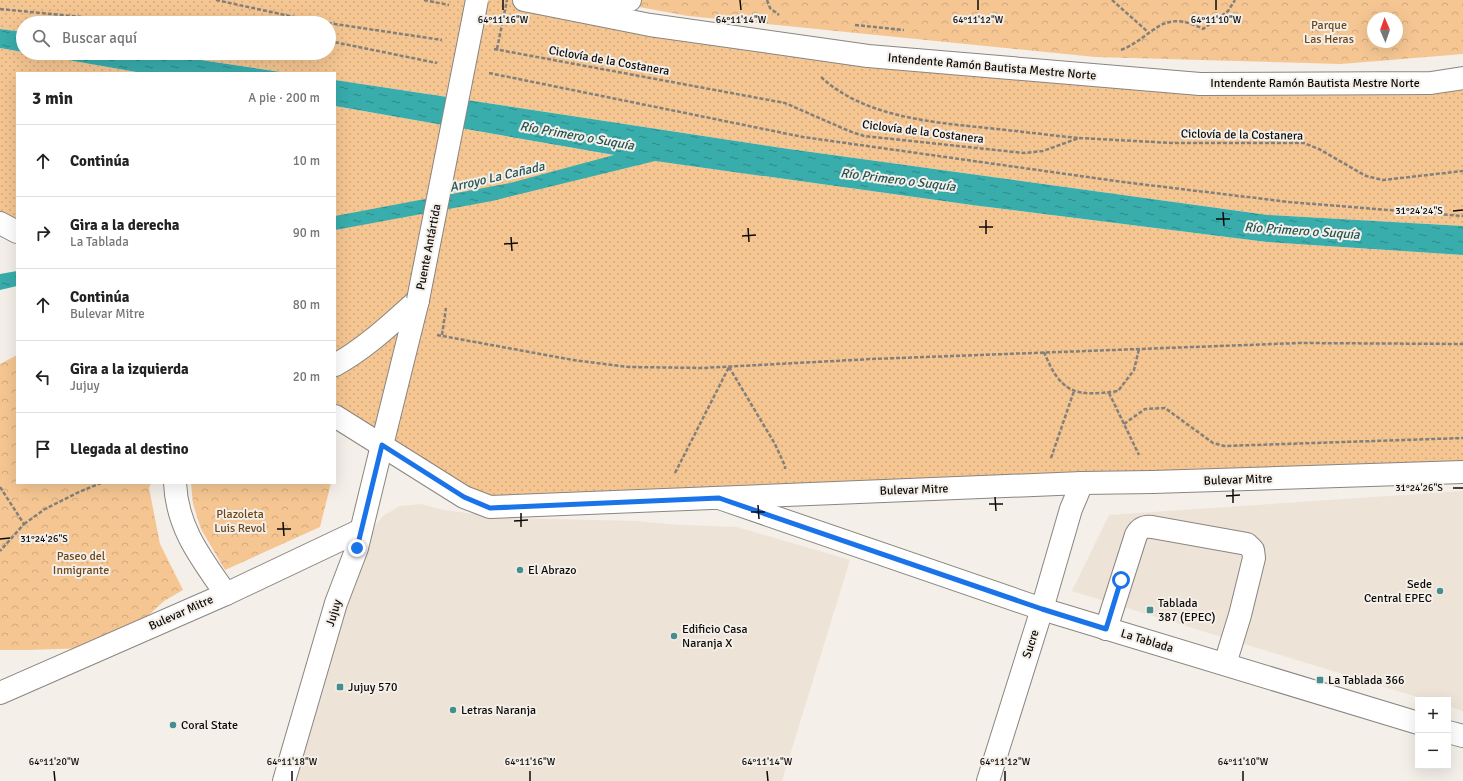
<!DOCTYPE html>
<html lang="es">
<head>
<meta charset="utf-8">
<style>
	body { margin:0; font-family:Signika,sans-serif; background:#f6f6f6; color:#222 }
	.controls { position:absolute; right:12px; bottom:12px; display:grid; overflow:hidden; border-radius:0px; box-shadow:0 4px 16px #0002 }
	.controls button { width:36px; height:36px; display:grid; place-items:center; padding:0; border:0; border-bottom:1px solid #e0e0e0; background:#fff; color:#222; font:20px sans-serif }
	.compass { position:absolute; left:1367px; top:12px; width:36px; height:36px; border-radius:50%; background:#fff; box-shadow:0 4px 16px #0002; rotate:358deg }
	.stop { position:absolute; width:12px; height:12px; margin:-9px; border:3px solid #1a73e8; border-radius:50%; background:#fff }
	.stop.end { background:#1a73e8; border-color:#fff; box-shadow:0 1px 4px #0008 }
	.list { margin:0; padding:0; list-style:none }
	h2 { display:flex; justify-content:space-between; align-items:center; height:52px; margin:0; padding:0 16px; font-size:17px }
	h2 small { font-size:13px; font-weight:400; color:#767676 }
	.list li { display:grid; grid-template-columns:26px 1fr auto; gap:12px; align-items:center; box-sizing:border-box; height:72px; padding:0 16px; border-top:1px solid #e0e0e0 }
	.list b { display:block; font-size:15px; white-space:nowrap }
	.list p { margin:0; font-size:13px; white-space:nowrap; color:#767676 }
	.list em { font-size:13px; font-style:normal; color:#767676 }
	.icon { flex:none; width:22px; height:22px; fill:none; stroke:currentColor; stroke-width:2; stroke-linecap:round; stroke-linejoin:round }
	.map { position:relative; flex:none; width:1463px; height:781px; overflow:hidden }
	.search { position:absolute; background:#fff; box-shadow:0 4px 16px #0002; left:16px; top:16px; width:320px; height:44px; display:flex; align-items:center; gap:10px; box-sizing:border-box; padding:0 14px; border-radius:22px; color:#767676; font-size:15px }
	.panel { position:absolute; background:#fff; box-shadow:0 4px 16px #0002; left:16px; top:72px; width:320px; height:412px; border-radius:0px }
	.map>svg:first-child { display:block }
	.built { fill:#ede3d7 }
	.grass { fill:url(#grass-dots) }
	.park { fill:url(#park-crowns); fill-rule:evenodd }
	.water { fill:url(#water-ripples) }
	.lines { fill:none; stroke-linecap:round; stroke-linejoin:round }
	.minor-casing { stroke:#8a8580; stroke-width:24 }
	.major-casing { stroke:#8a8580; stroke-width:24 }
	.path { stroke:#83807b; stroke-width:2.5; stroke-dasharray:4 2; stroke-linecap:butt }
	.minor { stroke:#fff; stroke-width:22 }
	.major { stroke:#fff; stroke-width:22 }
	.major-bridge-casing { stroke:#8a8580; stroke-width:24; stroke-linecap:butt }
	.path-bridge { stroke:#83807b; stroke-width:2.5; stroke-dasharray:4 2; stroke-linecap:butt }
	.major-bridge { stroke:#fff; stroke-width:22 }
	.route { stroke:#1a73e8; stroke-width:5 }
	.ticks { fill:none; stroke:#0d0b09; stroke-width:1.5 }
	.poi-dot { fill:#468e8d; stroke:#f4efe9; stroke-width:1.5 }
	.labels { text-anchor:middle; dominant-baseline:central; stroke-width:4; stroke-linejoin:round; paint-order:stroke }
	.park-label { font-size:12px; fill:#6e491c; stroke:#f4efe9 }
	.street-label { font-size:12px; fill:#0d0b09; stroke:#f4efe9 }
	.poi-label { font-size:12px; fill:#0d0b09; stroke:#f4efe9; text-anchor:start }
	.water-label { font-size:13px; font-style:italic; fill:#235353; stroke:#f4efe9 }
	.ticks-label { font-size:10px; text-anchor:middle; fill:#0d0b09; stroke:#f4efe9; stroke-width:4; stroke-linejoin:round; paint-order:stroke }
</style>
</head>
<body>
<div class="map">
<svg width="1463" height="781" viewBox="0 0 1463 781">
	<defs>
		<pattern id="grass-dots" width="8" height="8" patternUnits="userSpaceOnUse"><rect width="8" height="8" fill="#f5c692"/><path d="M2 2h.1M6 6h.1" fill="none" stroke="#d1a97d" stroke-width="1.8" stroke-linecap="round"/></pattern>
		<pattern id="park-crowns" width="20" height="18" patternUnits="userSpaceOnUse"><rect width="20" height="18" fill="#f5c692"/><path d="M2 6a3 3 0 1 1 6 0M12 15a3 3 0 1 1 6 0" fill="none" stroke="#d1a97d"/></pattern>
		<pattern id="water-ripples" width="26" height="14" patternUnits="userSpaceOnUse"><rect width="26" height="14" fill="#39acac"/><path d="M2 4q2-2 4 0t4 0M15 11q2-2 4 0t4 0" fill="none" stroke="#2e8a8a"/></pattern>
	</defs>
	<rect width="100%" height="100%" fill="#f4efe9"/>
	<!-- built -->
	<g class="built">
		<polygon points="1463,491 1463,711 1448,706 1448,700 1427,700 1072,591 1109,515"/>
		<polygon points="421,504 443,510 507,518 635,521 680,525 737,527 850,560 782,781 284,781 357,548 383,516 400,506"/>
	</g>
	<!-- grass -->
	<g class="grass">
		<polygon points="0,0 524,0 1108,76 1463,78 1463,226 1268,215 782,148 335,80 335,73 287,73 154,53 329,53 329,23 23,23 23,32 0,29"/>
		<polygon points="0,48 142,73 17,73 17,232 0,223"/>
		<polygon points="335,106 613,155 972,205 1267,242 1463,255 1463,472 490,507 335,416"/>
	</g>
	<!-- park -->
	<g class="park">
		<path d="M 601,0 L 1463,0 L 1463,54 L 1341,64 L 1095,57 L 688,16 ZM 1373,18 L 1397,18 L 1397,42 L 1373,42 Z"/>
		<polygon points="17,355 17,483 151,483 149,488 160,544 183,590 164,601 138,625 88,648 28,650 0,650 0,364"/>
		<polygon points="191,483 331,483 320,527 225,570 201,529 193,504"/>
	</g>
	<!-- water -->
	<g class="water">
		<polygon points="0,29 23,32 23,52 0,48"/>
		<polygon points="28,53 154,53 287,73 142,73"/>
		<polygon points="335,80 782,148 1268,215 1463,226 1463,255 1267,242 972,205 655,161 492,201 335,230 335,216 510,183 614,155 335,106"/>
		<polygon points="17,271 17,286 0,290 0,274"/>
	</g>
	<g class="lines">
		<defs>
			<g id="minor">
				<path d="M 175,483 C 177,528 201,558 226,594"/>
				<polyline points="719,498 1042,609 1418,723"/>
				<path d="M 1106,629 L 1136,535 C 1140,528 1144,526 1152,527 L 1247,544 L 1253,550 L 1254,558 L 1240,615 L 1225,664"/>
				<polyline points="0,693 226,594 361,530"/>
				<polyline points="1448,732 1463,736"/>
				<polyline points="284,781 336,603 357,548 382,445"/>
				<polyline points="988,781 1042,609 1071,509 1082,483"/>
			</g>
			<g id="major">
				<polyline points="524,0 650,25 868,56 1200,84 1431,83 1463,78"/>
				<polyline points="588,8 630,0"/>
				<polyline points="0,223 17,232"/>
				<path d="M 335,365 C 366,348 392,323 418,300"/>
				<polyline points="335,416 464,497 490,507 1082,483 1153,482 1463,472"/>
				<polyline points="382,445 418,300"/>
			</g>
		</defs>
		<!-- minor casing -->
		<use href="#minor" class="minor-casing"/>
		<!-- major casing -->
		<use href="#major" class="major-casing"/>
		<!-- path -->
		<g class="path">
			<polyline points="216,0 308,20 442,40"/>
			<polyline points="424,0 449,5"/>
			<polyline points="767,0 770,8 779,15"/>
			<polyline points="1112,0 1148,32"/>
			<polyline points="0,9 144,23"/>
			<polyline points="855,25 904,30"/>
			<polyline points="329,41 437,63"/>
			<polyline points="494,49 785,103 849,131 864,136 1024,153 1043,151 1079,138 1172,143 1304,143 1319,149 1366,176 1383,180 1463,171"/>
			<path d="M 1121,50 C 1154,37 1161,7 1203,29 L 1228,11 L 1235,0"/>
			<polyline points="489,73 803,137 1123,182 1289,202 1463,216"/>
			<path d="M 821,77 C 864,117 931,122 987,128 C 1018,131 1048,135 1078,138"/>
			<polyline points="437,335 573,360 629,367 702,368 872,359 1300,343 1463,344"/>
			<polyline points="442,335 446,308"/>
			<path d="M 1044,352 C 1061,394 1076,397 1118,391 L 1134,370 L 1139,349"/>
			<polyline points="729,367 775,444 785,466 785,469"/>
			<polyline points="1109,393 1139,455"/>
			<polyline points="1124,424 1145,409 1165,408 1213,443 1224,446 1463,438"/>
			<polyline points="1051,458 1074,391"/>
			<polyline points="675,473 729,367"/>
			<polyline points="0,487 24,524 0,551"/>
			<polyline points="24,524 45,509 79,492 101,483"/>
		</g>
		<!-- minor -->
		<use href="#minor" class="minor"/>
		<!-- major -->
		<use href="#major" class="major"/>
		<defs>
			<polyline id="major-bridge" points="418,300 477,0"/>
		</defs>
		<!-- major-bridge casing -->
		<use href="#major-bridge" class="major-bridge-casing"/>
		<!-- path-bridge -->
		<polyline class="path-bridge" points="497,49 507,0"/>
		<!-- major-bridge -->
		<use href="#major-bridge" class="major-bridge"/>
	</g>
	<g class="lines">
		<!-- route -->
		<polyline class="route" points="357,548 382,445 464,497 490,508 719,498 1042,609 1106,629 1121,580"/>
	</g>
	<!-- ticks -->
	<path class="ticks" d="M 503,0 L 503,10M 740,0 L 741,10M 978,0 L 978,10M 1216,0 L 1216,10M 1453,211 L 1463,210M 1223,212 L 1224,226M 1216,219 L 1230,219M 986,220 L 986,234M 979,227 L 993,227M 748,228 L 749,242M 742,236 L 756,235M 511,237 L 512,251M 504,244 L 518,243M 1453,488 L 1463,488M 1233,489 L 1233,503M 1226,496 L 1240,495M 995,497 L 996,511M 989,504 L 1003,504M 758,505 L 759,519M 751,512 L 765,512M 521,513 L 521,527M 514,521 L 528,520M 283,522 L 284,536M 277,529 L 291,529M 0,539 L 10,538M 54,771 L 55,781M 292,771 L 292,781M 530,771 L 530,781M 767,771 L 768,781M 1005,771 L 1005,781M 1243,771 L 1243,781"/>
	<!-- markers -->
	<g class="poi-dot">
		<circle cx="520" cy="570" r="4"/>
		<circle cx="1440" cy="591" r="4"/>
		<rect x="1146" y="606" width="8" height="8" rx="2"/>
		<circle cx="674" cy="636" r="4"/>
		<rect x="1316" y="676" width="8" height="8" rx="2"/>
		<rect x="336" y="683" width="8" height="8" rx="2"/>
		<circle cx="453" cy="710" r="4"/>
		<circle cx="173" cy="725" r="4"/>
	</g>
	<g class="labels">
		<!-- park labels -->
		<g class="park-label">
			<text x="1329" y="25">Parque<tspan x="1329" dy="14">Las Heras</tspan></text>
			<text x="240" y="514">Plazoleta<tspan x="240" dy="14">Luis Revol</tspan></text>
			<text x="81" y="556">Paseo del<tspan x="81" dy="14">Inmigrante</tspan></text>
		</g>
		<!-- street labels -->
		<g class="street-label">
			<text transform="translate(609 61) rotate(10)">Ciclovía de la Costanera</text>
			<text transform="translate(992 67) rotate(5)">Intendente Ramón Bautista Mestre Norte</text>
			<text x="1315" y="83">Intendente Ramón Bautista Mestre Norte</text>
			<text transform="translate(923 132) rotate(7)">Ciclovía de la Costanera</text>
			<text transform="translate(1242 135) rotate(1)">Ciclovía de la Costanera</text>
			<text transform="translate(429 247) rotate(-79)">Puente Antártida</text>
			<text transform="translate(1238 480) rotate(-2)">Bulevar Mitre</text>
			<text transform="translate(914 490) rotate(-2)">Bulevar Mitre</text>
			<text transform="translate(181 613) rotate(-24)">Bulevar Mitre</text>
			<text transform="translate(334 613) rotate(-73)">Jujuy</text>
			<text transform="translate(1147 641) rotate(17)">La Tablada</text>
			<text transform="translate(1031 644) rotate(-72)">Sucre</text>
		</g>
		<!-- poi labels -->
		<g class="poi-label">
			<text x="528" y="570">El Abrazo</text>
			<text x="1432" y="584" text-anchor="end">Sede<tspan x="1432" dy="14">Central EPEC</tspan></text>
			<text x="1158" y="603">Tablada<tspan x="1158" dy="14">387 (EPEC)</tspan></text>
			<text x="682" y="629">Edificio Casa<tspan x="682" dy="14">Naranja X</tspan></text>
			<text x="1328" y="680">La Tablada 366</text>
			<text x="348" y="687">Jujuy 570</text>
			<text x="461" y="710">Letras Naranja</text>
			<text x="181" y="725">Coral State</text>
		</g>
		<!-- water labels -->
		<g class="water-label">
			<text transform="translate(577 136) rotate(10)">Río Primero o Suquía</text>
			<text transform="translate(497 177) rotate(-13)">Arroyo La Cañada</text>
			<text transform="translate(898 180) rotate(7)">Río Primero o Suquía</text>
			<text transform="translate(1302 231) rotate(4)">Río Primero o Suquía</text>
		</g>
	</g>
	<g class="ticks-label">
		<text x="503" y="23">64°11'16"W</text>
		<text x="741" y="23">64°11'14"W</text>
		<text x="978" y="23">64°11'12"W</text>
		<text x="1216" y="23">64°11'10"W</text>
		<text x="1419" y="214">31°24'24"S</text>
		<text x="1419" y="491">31°24'26"S</text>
		<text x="44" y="542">31°24'26"S</text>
		<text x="54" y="765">64°11'20"W</text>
		<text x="292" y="765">64°11'18"W</text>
		<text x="530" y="765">64°11'16"W</text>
		<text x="767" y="765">64°11'14"W</text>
		<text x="1005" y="765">64°11'12"W</text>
		<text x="1243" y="765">64°11'10"W</text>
	</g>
</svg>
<div class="controls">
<button>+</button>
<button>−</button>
</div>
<svg class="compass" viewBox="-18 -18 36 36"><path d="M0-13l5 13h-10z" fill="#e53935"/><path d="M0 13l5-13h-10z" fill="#767676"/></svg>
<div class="stop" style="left:1121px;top:580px"></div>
<div class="stop end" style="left:357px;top:548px"></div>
<div class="search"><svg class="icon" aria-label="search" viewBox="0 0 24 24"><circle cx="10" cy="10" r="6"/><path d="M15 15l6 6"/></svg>Buscar aquí</div>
<section class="panel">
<h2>3 min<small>A pie · 200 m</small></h2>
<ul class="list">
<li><svg class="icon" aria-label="ahead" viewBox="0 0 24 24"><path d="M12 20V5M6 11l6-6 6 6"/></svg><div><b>Continúa</b></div><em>10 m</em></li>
<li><svg class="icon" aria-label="right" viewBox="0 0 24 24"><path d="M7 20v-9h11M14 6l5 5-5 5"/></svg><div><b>Gira a la derecha</b><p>La Tablada</p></div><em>90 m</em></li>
<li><svg class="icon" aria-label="ahead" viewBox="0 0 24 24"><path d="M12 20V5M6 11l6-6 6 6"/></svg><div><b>Continúa</b><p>Bulevar Mitre</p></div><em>80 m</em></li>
<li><svg class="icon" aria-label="left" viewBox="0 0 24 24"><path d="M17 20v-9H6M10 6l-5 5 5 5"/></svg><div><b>Gira a la izquierda</b><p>Jujuy</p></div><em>20 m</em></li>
<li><svg class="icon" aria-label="arrive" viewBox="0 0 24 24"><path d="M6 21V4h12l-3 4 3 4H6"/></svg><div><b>Llegada al destino</b></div></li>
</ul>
</section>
</div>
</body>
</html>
